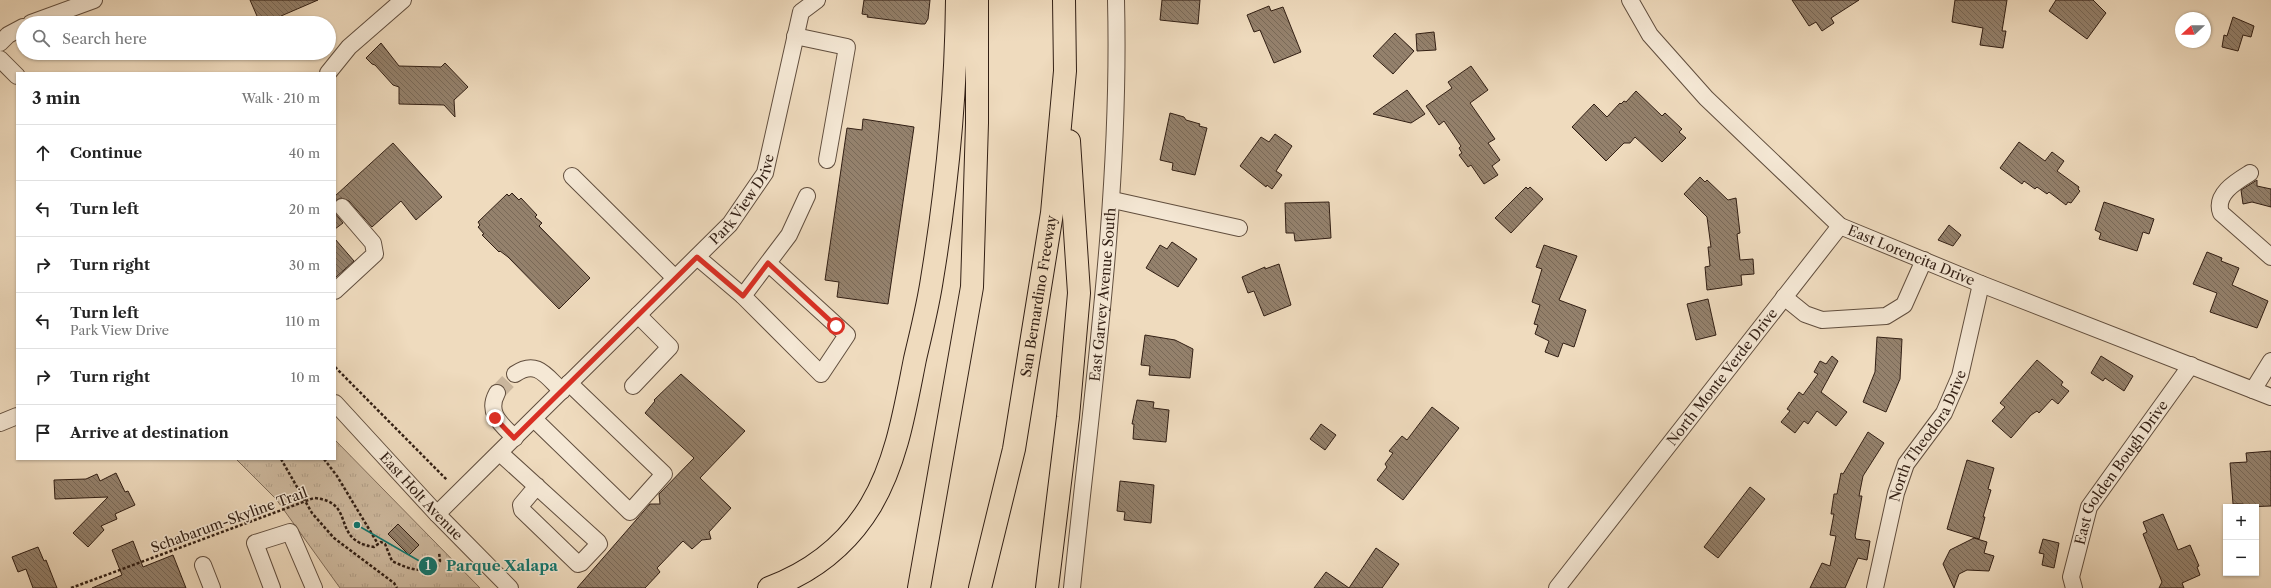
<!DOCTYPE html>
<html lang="en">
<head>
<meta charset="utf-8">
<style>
	body { margin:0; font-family:"Libre Caslon Text",serif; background:#f2f2f2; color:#222 }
	.controls { position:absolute; right:12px; bottom:12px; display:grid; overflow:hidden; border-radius:0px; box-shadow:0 1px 3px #0004 }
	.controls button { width:36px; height:36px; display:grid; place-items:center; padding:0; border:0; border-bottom:1px solid #e0e0e0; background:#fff; color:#222; font:20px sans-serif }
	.compass { position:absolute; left:2175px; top:12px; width:36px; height:36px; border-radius:50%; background:#fff; box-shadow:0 1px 3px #0004; rotate:249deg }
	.stop { position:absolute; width:12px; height:12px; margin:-9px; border:3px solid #d93025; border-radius:50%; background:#fff }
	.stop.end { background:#d93025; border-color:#fff; box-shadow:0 1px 4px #0008 }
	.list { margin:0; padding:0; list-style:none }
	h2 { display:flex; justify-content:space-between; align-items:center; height:52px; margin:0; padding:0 16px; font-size:17px }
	h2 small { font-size:13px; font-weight:400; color:#767676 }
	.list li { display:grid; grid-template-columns:26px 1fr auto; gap:12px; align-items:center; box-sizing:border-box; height:56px; padding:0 16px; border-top:1px solid #e0e0e0 }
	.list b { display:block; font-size:15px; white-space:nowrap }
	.list p { margin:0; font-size:13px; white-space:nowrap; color:#767676 }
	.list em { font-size:13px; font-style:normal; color:#767676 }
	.icon { flex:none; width:22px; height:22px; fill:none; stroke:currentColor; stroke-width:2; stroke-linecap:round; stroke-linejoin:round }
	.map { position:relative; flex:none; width:2271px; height:588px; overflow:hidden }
	.search { position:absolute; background:#fff; box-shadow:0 1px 3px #0004; left:16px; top:16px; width:320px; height:44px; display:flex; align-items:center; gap:10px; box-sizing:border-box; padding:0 14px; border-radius:22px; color:#767676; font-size:15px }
	.panel { position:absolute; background:#fff; box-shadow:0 1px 3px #0004; left:16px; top:72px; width:320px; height:388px; border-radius:0px }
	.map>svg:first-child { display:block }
	.grass { fill:url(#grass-tufts); stroke:#806d5a }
	.building { fill:url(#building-back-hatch); stroke:#321f14 }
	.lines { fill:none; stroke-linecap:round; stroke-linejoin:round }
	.minor-tunnel { stroke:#c9b59c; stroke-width:16; stroke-dasharray:16 8; stroke-linecap:butt }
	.minor-casing { stroke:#614e3e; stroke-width:18 }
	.highway-casing { stroke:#321f14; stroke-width:24 }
	.path { stroke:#321f14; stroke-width:2.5; stroke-dasharray:3 2; stroke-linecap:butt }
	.minor { stroke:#f5e8d5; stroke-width:16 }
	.highway { stroke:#efdbbe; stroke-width:22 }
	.route { stroke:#d93025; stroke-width:5 }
	.labels { text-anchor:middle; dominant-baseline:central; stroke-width:3; stroke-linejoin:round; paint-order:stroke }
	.street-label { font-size:14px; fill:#321f14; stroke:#f5e8d5 }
	.leader { fill:none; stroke:#0f766e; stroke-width:1.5 }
	.callout-dot { fill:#0f766e; stroke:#f5e8d5; stroke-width:1.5 }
	.mark-label { font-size:12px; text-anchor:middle; font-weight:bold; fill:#fff }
	.callout-label { font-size:15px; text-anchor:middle; font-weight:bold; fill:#0f766e; stroke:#f5e8d5; stroke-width:3; stroke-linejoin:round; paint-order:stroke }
</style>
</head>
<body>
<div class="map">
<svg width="2271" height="588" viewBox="0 0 2271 588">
	<defs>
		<pattern id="grass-tufts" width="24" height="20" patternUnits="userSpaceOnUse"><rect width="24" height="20" fill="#cfbba1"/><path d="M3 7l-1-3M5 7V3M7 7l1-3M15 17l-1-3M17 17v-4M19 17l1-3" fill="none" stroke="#b2a08a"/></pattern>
		<pattern id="building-back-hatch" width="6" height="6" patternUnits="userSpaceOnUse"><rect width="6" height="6" fill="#94816c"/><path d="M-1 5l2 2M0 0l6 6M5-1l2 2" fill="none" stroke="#796958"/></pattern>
	</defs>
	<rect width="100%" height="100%" fill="#efdbbe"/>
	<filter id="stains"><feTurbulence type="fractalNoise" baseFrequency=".005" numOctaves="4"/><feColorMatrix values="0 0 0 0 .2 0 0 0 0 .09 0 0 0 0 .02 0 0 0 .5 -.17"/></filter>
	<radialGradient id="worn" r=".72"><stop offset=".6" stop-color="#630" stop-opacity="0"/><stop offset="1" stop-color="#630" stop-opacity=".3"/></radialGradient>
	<!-- grass -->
	<polygon class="grass" points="335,440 480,588 340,588 276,499 236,459 335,459"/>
	<!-- building -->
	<g class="building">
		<polygon points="250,0 318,0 281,16 284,23 260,23"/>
		<polygon points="864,0 930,0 928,19 925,24 921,24 867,17 868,15 862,14"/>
		<polygon points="1162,0 1200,0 1198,24 1160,20"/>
		<polygon points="1792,0 1859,0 1831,18 1834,23 1822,31 1816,22 1809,26"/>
		<polygon points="1955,0 2007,0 2002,31 2006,31 2003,48 1980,45 1983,28 1952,22"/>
		<polygon points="2056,0 2093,0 2106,13 2087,39 2049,11"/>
		<polygon points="1269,6 1271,11 1283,7 1301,52 1274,63 1260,30 1254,32 1247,15"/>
		<polygon points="2233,17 2254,26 2251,37 2243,35 2238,51 2222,47 2224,35 2227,36"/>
		<polygon points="1434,32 1436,50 1417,51 1416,34"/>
		<polygon points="1395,33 1414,51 1393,74 1373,56"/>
		<polygon points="381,43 399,66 441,67 445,63 468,87 454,100 455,117 444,105 399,104 399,87 393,85 375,65 372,64 366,58"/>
		<polygon points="1471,66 1488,90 1470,103 1495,139 1488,143 1500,160 1492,166 1498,175 1484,184 1471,165 1468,167 1459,155 1462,153 1459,148 1461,146 1444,121 1439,125 1426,106 1452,88 1448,82"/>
		<polygon points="1407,90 1425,114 1411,123 1373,114"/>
		<polygon points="1636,91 1662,116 1665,113 1682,129 1679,132 1686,138 1662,162 1635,137 1630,143 1624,143 1606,161 1572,127 1594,104 1607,117 1620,103 1621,104 1624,101 1626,102"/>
		<polygon points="1170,113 1184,117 1186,120 1200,124 1199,126 1207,128 1195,175 1172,170 1173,163 1160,160"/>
		<polygon points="863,119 914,127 888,304 837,297 839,282 825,280 847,128 862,130"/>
		<polygon points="1275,134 1292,146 1276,171 1282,175 1272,189 1267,185 1266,187 1240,166 1261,137 1269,142"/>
		<polygon points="2019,142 2045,161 2052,152 2064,161 2057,171 2079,187 2078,189 2080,191 2071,203 2068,202 2066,205 2049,192 2047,194 2037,187 2035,189 2024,181 2022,184 2000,168"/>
		<polygon points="393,143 442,197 416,220 401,201 372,227 349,201 341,198 335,201 335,196"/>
		<polygon points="1700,177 1705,182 1707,180 1728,200 1736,198 1740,233 1737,234 1740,260 1753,259 1754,274 1741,275 1742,285 1707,290 1705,267 1710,266 1708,247 1711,247 1707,217 1684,194"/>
		<polygon points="2257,180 2257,186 2271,189 2271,207 2252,202 2243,204 2241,190"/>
		<polygon points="1526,187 1528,189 1530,187 1543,199 1511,233 1495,218"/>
		<polygon points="512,193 519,200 521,198 537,215 535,217 542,223 539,226 590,278 559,309 508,257 500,251 499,252 482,235 484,234 478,227 480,225 478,222 507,194 509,196"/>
		<polygon points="1329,202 1331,238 1295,241 1294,233 1286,233 1285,203"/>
		<polygon points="2104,202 2154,219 2149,234 2143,232 2137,251 2099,239 2101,233 2095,230"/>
		<polygon points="335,213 343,223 335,229"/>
		<polygon points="1949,225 1961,235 1953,246 1938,240"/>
		<polygon points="335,239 354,261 335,278"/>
		<polygon points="1172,242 1197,259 1178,287 1146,268 1160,245 1167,249"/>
		<polygon points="1544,245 1577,256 1559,300 1586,310 1574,347 1563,343 1558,357 1545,352 1549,341 1535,334 1538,325 1534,324 1540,305 1532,302 1542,269 1536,267"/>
		<polygon points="2207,252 2222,258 2221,261 2239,268 2232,285 2268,301 2257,328 2210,312 2217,293 2193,284"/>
		<polygon points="1279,264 1291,305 1264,316 1254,291 1248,293 1242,277 1265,267 1265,269"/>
		<polygon points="1708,299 1716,335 1696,340 1687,304"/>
		<polygon points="1145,335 1175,340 1193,349 1190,378 1149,375 1150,366 1141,365"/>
		<polygon points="1877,337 1902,339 1900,379 1886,412 1863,402 1875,372"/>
		<polygon points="1832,356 1838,361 1821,392 1847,412 1836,426 1817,411 1808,424 1804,421 1795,433 1781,422 1790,411 1787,409 1799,392 1803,395 1818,374 1814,372 1820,361 1826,364"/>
		<polygon points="2101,356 2133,376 2124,391 2105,378 2103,381 2091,373"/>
		<polygon points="2037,360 2063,382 2061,385 2069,391 2058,404 2052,399 2039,413 2037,411 2031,415 2011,438 1992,421 2005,407 2000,403"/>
		<polygon points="681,374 745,431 700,478 731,508 709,532 711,539 702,540 692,549 683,541 657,568 660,572 645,588 577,588 650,504 660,504 659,494 694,458 645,413 655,401 654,400"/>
		<polygon points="1137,400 1154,402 1153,408 1169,410 1166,442 1133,439 1134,424 1132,424"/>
		<polygon points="1432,407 1459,428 1403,500 1377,480 1387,467 1385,464 1393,453 1389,451 1402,436 1407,440"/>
		<polygon points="1321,424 1336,435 1325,450 1310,439"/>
		<polygon points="1868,432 1884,443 1863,476 1859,496 1862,496 1855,536 1856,539 1870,541 1867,560 1858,558 1845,588 1810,588 1822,563 1830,566 1836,536 1830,535 1834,514 1831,514 1834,494 1837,494 1841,473 1843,474"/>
		<polygon points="2271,451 2271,506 2244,507 2243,504 2233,504 2230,463 2247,462 2246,453"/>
		<polygon points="1967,460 1994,468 1988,489 1991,490 1983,517 1985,517 1979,539 1947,529"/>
		<polygon points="116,473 125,492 128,491 135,505 115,514 117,519 101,526 104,530 88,547 73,533 108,497 55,499 54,480 86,479 97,474 100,481"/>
		<polygon points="1120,481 1154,485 1151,523 1124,520 1125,512 1117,511"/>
		<polygon points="1750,487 1765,499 1718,558 1704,547"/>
		<polygon points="2163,514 2178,550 2190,545 2199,566 2197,567 2200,575 2182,583 2184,588 2159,588 2162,582 2143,534 2147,532 2143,522"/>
		<polygon points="398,524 419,545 409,555 388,534"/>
		<polygon points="1974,538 1987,542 1984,553 1994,556 1989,571 1967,570 1959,574 1954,588 1943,564 1950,550"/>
		<polygon points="2043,539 2059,543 2054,568 2042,565 2044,554 2039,553"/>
		<polygon points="133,541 143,567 173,555 186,588 92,588 122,575 112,550"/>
		<polygon points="38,547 44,561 46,560 57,588 33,588 26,569 18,572 12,557"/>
		<polygon points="1376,548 1399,564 1382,588 1314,588 1326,572 1349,588"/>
	</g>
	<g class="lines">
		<!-- minor-tunnel -->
		<polyline class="minor-tunnel" points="497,393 515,374"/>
		<defs>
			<g id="minor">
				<path id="s1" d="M 1630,0 L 1650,35 L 1706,98 L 1840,226 L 1981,284 L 2271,397"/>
				<polyline points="31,23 94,0"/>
				<polyline points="795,36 847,47 827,160"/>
				<polyline points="0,43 8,35 23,27"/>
				<polyline points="0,59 17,76"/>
				<polyline points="328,73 349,47 403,0"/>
				<path d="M 2250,173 C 2237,181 2214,194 2221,213 L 2271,257"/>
				<polyline points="572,176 675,278"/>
				<polyline points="1113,200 1239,228"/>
				<polyline points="697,257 743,296"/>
				<polyline points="768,263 847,335 821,374 743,296 789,235 807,196"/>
				<polyline points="335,291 375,254 373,243 342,207"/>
				<polyline points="1784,297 1805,314 1822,320 1886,316 1904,305 1924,260"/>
				<path d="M 515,374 C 537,359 546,376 562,391"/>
				<polyline points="633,386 670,347 638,315"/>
				<polyline points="2253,390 2271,361"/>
				<path d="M 497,393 C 486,413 501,424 515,438"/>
				<path id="s2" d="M 335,403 L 437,514 L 510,588"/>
				<polyline points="534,419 630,512 664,474 569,383"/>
				<polyline points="0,423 17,416"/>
				<polyline points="500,453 598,542 599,544 581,563 578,564 522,510 521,505 537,486"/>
				<path id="s3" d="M 437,514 L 730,224 L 765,173 L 801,12 L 817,0"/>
				<polyline points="203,565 212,588"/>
				<polyline points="272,588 255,543 290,532 314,588"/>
				<path id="s4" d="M 1072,588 C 1092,393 1121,197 1116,0"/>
				<path id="s5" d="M 1557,588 L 1840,226"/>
				<path id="s6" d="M 1875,588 L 1896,493 L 1906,464 L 1944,413 L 1960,376 L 1981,284"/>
				<path id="s7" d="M 2074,588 L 2071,577 L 2089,507 L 2191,365"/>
			</g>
			<g id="highway">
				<path d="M 769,588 C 812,572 847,545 871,505 C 897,461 905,409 915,359 C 921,333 928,306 932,279 C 947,188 956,92 957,0"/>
				<polyline points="919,588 972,287 977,123 977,0"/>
				<path id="s8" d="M 980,588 L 1014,449 L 1052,213 L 1065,71 L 1064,0"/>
				<polyline points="1047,588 1068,417 1079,293 1069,141"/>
			</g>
		</defs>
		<!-- minor casing -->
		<use href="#minor" class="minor-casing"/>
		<!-- highway casing -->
		<use href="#highway" class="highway-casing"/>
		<!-- path -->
		<g class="path">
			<polyline points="335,367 447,480"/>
			<polyline points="281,459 312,513 334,538 394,583 397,588"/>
			<polyline points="324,459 337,476 378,544"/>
			<path d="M 71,588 L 314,498 C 358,502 329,540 374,547 L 381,542 L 385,544 L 392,561 C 409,569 425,576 440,561 L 439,552"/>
		</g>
		<!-- minor -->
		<use href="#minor" class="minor"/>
		<!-- highway -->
		<use href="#highway" class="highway"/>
	</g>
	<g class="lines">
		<!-- route -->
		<polyline class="route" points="495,418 514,438 697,257 743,296 768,263 836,326"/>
	</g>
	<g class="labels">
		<!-- street labels -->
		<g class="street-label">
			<text stroke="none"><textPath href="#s3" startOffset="440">Park View Drive</textPath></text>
			<text stroke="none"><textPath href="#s1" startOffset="387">East Lorencita Drive</textPath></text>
			<text stroke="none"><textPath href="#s4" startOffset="295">East Garvey Avenue South</textPath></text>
			<text stroke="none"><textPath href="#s8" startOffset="298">San Bernardino Freeway</textPath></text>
			<text stroke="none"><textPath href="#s5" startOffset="268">North Monte Verde Drive</textPath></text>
			<text stroke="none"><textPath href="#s6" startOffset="163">North Theodora Drive</textPath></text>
			<text stroke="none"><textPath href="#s7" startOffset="129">East Golden Bough Drive</textPath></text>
			<text stroke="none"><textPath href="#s2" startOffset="127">East Holt Avenue</textPath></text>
			<text transform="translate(229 520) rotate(-20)">Schabarum-Skyline Trail</text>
		</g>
	</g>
	<!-- callouts -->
	<path class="leader" d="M357 525L428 566"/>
	<g class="callout-dot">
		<circle cx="357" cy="525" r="4"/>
		<circle cx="428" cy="566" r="10"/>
	</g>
	<g class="mark-label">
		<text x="428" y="570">1</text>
	</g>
	<g class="callout-label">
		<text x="502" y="571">Parque Xalapa</text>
	</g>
	<rect width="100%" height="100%" filter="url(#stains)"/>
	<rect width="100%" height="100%" fill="url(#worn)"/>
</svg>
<div class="controls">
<button>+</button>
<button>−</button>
</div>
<svg class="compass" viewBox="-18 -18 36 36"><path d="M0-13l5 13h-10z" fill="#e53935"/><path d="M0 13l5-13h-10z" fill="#767676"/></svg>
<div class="stop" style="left:836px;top:326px"></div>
<div class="stop end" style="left:495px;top:418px"></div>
<div class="search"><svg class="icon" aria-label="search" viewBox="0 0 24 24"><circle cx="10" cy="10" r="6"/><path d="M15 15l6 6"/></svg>Search here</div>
<section class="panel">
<h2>3 min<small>Walk · 210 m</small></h2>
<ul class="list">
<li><svg class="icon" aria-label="ahead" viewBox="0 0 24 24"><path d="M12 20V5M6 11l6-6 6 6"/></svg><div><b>Continue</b></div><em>40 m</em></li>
<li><svg class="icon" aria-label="left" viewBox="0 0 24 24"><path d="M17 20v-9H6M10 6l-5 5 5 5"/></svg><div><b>Turn left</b></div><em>20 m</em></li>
<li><svg class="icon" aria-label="right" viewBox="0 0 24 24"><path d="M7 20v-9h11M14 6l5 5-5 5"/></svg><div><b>Turn right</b></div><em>30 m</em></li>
<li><svg class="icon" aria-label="left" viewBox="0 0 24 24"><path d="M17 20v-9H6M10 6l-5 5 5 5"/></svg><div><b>Turn left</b><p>Park View Drive</p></div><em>110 m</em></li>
<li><svg class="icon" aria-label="right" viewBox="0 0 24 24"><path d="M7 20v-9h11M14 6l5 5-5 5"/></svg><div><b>Turn right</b></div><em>10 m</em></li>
<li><svg class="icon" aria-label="arrive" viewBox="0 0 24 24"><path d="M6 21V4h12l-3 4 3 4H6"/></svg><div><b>Arrive at destination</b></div></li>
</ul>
</section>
</div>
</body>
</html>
